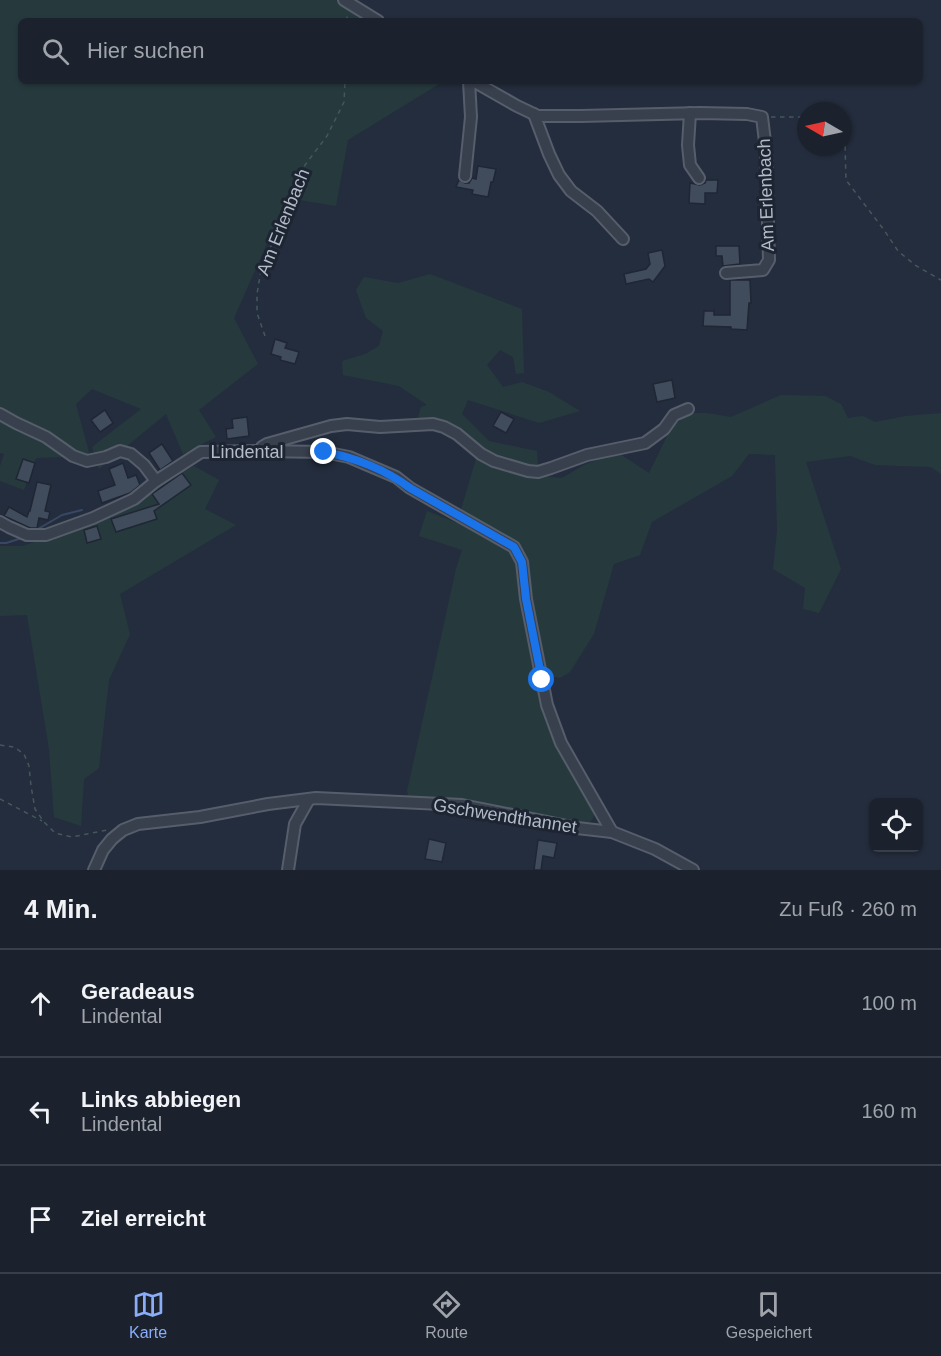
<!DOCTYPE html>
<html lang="de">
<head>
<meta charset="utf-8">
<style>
	body { margin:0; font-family:Helvetica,sans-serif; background:#282f3a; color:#f1f3f6 }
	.controls { position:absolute; right:18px; bottom:18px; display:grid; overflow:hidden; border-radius:9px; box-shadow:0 2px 4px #0004 }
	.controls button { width:54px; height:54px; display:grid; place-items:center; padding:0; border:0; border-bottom:2px solid #393f4a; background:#1b222e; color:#f1f3f6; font:30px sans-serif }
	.compass { position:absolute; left:797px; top:102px; width:54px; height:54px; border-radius:50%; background:#1b222e; box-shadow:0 2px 4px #0004; rotate:279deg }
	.stop { position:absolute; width:18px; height:18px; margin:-14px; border:4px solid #1a73e8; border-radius:50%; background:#fff }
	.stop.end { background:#1a73e8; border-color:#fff; box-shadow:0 2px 6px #0008 }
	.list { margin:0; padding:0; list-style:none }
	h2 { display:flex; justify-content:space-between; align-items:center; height:78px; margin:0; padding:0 24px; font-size:26px }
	h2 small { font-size:20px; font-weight:400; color:#a0a4aa }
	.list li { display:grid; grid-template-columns:39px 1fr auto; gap:18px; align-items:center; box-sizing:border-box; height:108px; padding:0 24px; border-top:2px solid #393f4a }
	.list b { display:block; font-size:22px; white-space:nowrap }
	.list p { margin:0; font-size:20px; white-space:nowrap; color:#a0a4aa }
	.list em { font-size:20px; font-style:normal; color:#a0a4aa }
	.icon { flex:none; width:33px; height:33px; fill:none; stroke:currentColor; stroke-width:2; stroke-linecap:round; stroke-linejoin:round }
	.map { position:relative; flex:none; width:941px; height:870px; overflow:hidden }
	.search { position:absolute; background:#1b222e; box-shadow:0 2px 4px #0004; left:18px; right:18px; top:18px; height:66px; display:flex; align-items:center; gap:15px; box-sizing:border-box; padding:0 21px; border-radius:9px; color:#a0a4aa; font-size:22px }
	.sheet { height:402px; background:#1b222e }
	nav { display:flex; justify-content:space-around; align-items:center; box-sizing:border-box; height:84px; border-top:2px solid #393f4a; background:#1b222e; font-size:16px; color:#a0a4aa }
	nav a { display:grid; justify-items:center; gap:3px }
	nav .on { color:#89adf7 }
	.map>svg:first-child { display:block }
	.green { fill:#263a3e }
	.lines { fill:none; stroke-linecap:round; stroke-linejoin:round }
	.stream { stroke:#384764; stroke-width:2 }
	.building { fill:#404b5c; stroke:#1f2634; stroke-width:1.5 }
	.minor-casing { stroke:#565d6b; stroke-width:14 }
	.path { stroke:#44575b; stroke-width:1.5; stroke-dasharray:4.5 4.5; stroke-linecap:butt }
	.minor { stroke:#383f4d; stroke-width:10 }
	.route { stroke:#1a73e8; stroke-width:8 }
	.labels { text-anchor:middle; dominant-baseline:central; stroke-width:6; stroke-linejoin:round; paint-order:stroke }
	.street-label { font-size:18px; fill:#b3bac8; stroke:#1d2432 }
</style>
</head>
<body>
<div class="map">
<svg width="941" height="870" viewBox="0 0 941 870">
	<rect width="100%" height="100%" fill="#242d3d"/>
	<!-- green -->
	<g class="green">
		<polygon points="0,0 336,0 371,21 21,21 21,81 444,81 348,140 336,206 287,198 234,318 258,364 199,410 216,437 183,454 166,414 99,469 92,447 141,409 92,389 76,404 90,456 36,458 24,490 0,481 0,466 4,454 0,453"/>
		<path d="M 430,274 L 522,309 L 524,373 L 516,374 L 513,357 L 500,350 L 487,365 L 503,387 L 522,382 L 549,392 L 580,411 L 539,423 L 468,400 L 462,414 L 489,441 L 537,451 L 539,476 L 562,478 L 584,465 L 617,452 L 649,473 L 672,426 L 691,413 L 707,413 L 731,417 L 781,395 L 825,396 L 841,404 L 848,418 L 863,416 L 875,422 L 906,416 L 941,413 L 941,474 L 931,467 L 875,465 L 850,456 L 806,462 L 841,569 L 819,613 L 803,609 L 805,588 L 773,569 L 777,531 L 775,455 L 749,454 L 732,476 L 652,522 L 640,555 L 614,564 L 594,634 L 570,672 L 560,678 L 549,676 L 544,663 L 529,593 L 516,560 L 557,745 L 594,810 C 595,818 592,821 585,825 L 409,799 L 407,791 L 456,569 L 462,550 L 419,536 L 427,511 L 457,523 L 476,459 L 450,431 L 418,417 L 421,407 L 427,405 L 399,386 L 343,375 L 342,361 L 365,354 L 379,346 L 383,331 L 366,318 L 356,290 L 364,277 L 398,283 Z"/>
		<polygon points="194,466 219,480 205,509 236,525 120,594 130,634 109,680 99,768 84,779 81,826 54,817 49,749 27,615 0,616 0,546 23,546 104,518"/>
	</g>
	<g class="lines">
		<!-- stream -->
		<g class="stream">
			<polyline points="38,529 62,515 82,510"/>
			<polyline points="0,543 6,543 22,538"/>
		</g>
	</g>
	<!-- building -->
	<g class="building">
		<polygon points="478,166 496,169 493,182 491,182 488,197 472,194 473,190 456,187 459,180 465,183 469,183 472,178 476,179"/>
		<polygon points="706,180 718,180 717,193 705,193 705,204 689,203 690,183 700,185 705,183"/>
		<polygon points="716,246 739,246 740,264 723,266 722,256 716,256"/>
		<polygon points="662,250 665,266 653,282 649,279 626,284 624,274 646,269 650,264 648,253"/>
		<polygon points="730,280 750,280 751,303 749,303 747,330 731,329 731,327 703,326 704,311 714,311 714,315 730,315"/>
		<polygon points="275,339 287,343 285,348 299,352 295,364 280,360 281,357 271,354"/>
		<polygon points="672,380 675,398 657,402 653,384"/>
		<polygon points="105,410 113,423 100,432 91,420"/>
		<polygon points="501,412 514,419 506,433 493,426"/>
		<polygon points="247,417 249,436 227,439 226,429 233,428 232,419"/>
		<polygon points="162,444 173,461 160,470 149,453"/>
		<polygon points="23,459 35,463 29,483 16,479"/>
		<polygon points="123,463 128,478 136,475 140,485 130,493 102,503 98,491 115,485 109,469"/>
		<polygon points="182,473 191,485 154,511 157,519 116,532 111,519 159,504 152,494"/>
		<polygon points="37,482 51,485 45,511 50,512 48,520 39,518 37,528 30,528 4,516 9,507 27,517 29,511 30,511"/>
		<polygon points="97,526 101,539 87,543 84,530"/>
		<polygon points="429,839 446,843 442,862 425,859"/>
		<polygon points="538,840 557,843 554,858 543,856 541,870 534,870"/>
	</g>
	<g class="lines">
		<defs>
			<g id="minor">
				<polyline points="344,0 378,21"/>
				<polyline points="473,81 517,106 538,116 581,116 700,113 747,114 762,117 766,150 769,260 763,270 726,273"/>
				<polyline points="690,113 688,145 690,165 699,178"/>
				<polyline points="534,114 549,154 559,175 571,191 597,211 623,239"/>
				<polyline points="465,176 471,117 469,81"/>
				<polyline points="0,414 16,423 46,437 73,456 87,461 106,457 120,451 131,454 144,465 156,481"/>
				<polyline points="260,451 262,447 267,444 331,426 347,424 380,427 433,424 444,427 457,434 481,454 494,461 528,471 538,472 551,468 587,455 645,443 664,429 674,415 688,409"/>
				<polyline points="0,522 9,527 27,535 46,535 93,518 134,499 156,481 201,452 260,451 324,452 349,457 396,477 410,488 514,547 522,562 526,599 547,705 561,743 612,832"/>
				<polyline points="94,870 103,850 112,839 123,830 138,824 200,817 268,804 316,798 462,805 577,828 612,832 655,849 693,870"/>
				<polyline points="288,870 295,824 309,799"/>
			</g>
		</defs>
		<!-- minor casing -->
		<use href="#minor" class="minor-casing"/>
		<!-- path -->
		<g class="path">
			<polyline points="347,21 347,13"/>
			<polyline points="771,117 806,117"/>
			<polyline points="842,138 845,143 846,180 884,230 898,251 915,265 941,280"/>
			<polyline points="265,336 257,313 257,294 261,270 305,165 327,136 344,102 345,81"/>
			<polyline points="0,745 14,747 24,754 29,766 31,786 35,809 44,822 55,833 72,837 107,830"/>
			<polyline points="0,799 42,821"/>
		</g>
		<!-- minor -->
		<use href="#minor" class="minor"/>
	</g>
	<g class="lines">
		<!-- route -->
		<path class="route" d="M 324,452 C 354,457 386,470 410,488 L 514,547 L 522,562 L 526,599 L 542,680"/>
	</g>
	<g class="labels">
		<!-- street labels -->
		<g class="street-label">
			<text transform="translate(766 195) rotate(-92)">Am Erlenbach</text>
			<text transform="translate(283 222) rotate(-68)">Am Erlenbach</text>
			<text x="247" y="452">Lindental</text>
			<text transform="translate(505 816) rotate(9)">Gschwendthannet</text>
		</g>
	</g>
</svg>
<div class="controls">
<button><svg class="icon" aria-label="locate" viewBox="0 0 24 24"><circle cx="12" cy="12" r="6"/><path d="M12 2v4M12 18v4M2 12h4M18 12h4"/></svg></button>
</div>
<svg class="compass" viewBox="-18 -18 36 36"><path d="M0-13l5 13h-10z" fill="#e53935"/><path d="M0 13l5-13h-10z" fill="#a0a4aa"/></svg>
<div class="stop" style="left:542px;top:680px"></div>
<div class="stop end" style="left:324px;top:452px"></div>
<div class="search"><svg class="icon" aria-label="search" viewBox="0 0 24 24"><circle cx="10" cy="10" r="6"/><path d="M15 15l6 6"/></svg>Hier suchen</div>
</div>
<section class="sheet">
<h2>4 Min.<small>Zu Fuß · 260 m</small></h2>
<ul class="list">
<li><svg class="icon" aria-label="ahead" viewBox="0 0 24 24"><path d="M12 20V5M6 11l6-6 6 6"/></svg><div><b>Geradeaus</b><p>Lindental</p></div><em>100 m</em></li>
<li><svg class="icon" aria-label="left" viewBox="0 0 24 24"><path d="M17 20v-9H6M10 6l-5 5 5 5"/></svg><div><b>Links abbiegen</b><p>Lindental</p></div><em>160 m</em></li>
<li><svg class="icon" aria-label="arrive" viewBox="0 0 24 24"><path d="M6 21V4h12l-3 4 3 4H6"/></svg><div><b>Ziel erreicht</b></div></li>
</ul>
</section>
<nav>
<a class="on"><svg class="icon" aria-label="map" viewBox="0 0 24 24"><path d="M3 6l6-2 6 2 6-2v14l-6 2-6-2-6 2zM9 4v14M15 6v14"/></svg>Karte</a>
<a><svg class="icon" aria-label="directions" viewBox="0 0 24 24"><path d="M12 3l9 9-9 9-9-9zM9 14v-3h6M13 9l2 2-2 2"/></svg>Route</a>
<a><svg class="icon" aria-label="saved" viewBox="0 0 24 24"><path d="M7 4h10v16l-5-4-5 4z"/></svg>Gespeichert</a>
</nav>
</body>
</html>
